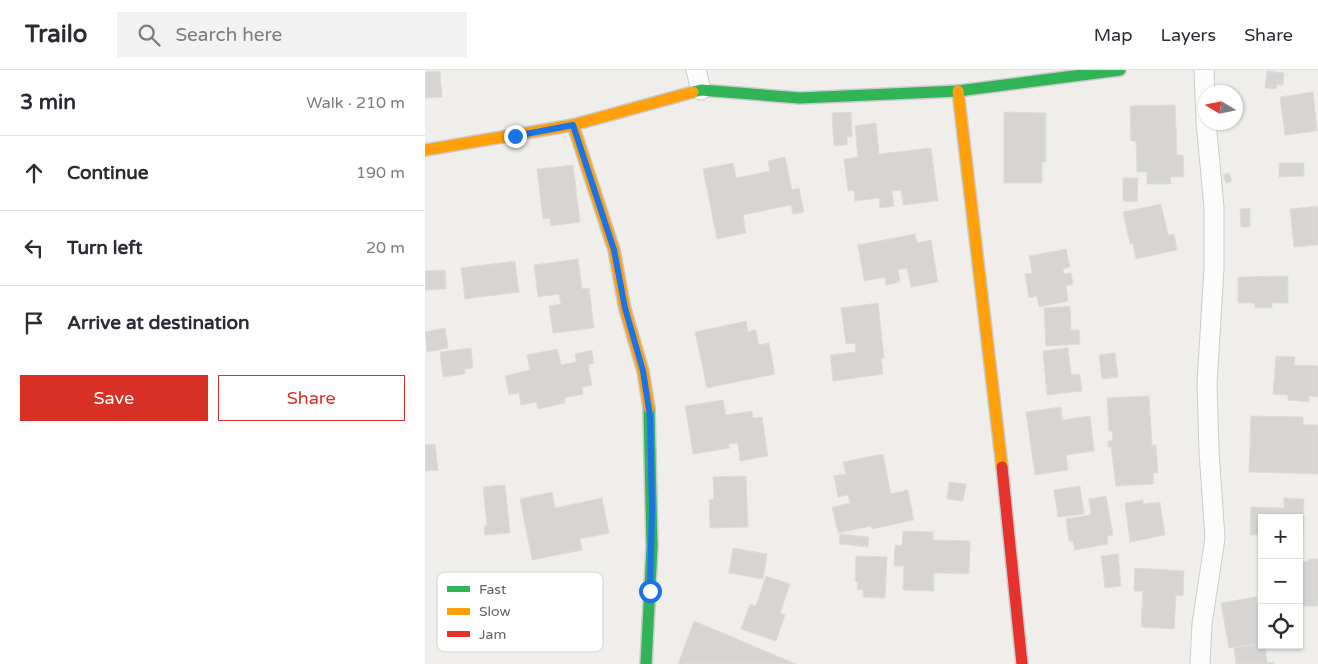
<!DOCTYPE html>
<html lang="en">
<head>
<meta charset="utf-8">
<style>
	body { margin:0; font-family:"Varela Round",sans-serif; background:#f2f2f3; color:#2b2b33 }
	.controls { position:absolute; right:15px; bottom:15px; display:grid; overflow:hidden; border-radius:0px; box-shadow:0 1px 4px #0004 }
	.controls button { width:45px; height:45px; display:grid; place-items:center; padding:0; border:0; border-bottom:1px solid #e1e1e2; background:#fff; color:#2b2b33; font:25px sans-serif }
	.compass { position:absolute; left:773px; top:15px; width:45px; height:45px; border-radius:50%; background:#fff; box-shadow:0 1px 4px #0004; rotate:280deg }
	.stop { position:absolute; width:15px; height:15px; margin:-11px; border:4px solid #1a73e8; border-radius:50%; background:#fff }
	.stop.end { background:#1a73e8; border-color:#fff; box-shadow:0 1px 5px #0008 }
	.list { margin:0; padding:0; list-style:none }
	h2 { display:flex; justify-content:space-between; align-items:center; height:65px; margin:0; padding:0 20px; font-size:21px }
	h2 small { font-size:16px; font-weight:400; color:#7c7c81 }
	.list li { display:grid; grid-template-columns:32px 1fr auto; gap:15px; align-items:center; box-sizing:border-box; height:75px; padding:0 20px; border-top:1px solid #e1e1e2 }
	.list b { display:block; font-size:19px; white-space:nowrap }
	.list em { font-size:16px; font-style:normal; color:#7c7c81 }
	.actions { display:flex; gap:10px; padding:15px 20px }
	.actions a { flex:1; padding:11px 0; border:1px solid #d93025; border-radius:0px; text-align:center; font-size:18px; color:#d93025 }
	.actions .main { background:#d93025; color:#fff }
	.icon { flex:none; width:28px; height:28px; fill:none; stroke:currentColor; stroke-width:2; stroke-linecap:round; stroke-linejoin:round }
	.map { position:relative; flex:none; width:893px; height:594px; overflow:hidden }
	header { display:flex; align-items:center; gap:30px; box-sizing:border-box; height:70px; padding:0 25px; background:#fff; border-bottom:1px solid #e1e1e2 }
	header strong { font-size:24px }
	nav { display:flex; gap:28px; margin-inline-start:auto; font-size:18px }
	.search { width:350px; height:45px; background:#f2f2f3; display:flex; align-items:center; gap:12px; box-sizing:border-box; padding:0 18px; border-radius:0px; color:#7c7c81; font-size:19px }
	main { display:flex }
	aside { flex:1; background:#fff }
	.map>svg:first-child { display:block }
	.building { fill:#d6d5d3; stroke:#deddd9 }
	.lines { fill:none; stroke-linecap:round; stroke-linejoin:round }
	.street-casing { stroke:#cbcccc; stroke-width:21 }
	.fast-casing { stroke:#cacacb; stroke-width:14 }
	.slow-casing { stroke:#cacacb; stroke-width:14 }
	.jam-casing { stroke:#cacacb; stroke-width:14 }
	.street { stroke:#fdfcfc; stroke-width:19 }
	.fast { stroke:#30b455; stroke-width:11 }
	.slow { stroke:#ff9f0a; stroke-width:11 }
	.jam { stroke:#e5322d; stroke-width:11 }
	.route { stroke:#1a73e8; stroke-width:6 }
	.key { fill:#fff; stroke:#cfd0d2; stroke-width:1 }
	.key-label { font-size:14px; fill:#5f6368 }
</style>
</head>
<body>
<header>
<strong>Trailo</strong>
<div class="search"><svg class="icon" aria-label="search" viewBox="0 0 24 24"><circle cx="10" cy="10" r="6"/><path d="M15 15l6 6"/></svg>Search here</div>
<nav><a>Map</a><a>Layers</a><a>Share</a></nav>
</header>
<main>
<aside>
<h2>3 min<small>Walk · 210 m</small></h2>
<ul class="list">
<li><svg class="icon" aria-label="ahead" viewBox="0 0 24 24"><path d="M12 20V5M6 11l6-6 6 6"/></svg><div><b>Continue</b></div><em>190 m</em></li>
<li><svg class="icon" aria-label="left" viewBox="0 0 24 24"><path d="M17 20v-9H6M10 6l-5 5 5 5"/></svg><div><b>Turn left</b></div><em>20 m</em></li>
<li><svg class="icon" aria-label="arrive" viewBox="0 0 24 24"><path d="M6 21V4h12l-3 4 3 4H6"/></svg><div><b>Arrive at destination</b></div></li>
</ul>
<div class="actions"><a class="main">Save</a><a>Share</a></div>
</aside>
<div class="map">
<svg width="893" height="594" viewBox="0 0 893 594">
	<rect width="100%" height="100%" fill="#efeeea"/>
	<!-- building -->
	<g class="building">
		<polygon points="15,1 17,27 0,28 0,2"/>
		<polygon points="842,1 859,3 858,15 852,14 851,19 840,18"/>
		<polygon points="888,22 892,61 860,65 855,27"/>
		<polygon points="750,35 752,85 758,85 759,107 745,107 746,114 722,114 722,102 712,102 711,71 706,71 705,36"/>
		<polygon points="426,42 427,67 422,67 422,75 409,76 407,43"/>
		<polygon points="579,42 621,43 621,92 617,92 617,113 579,113"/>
		<polygon points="451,53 454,84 506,78 513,131 478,135 476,120 467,121 469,136 455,138 454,128 430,131 429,120 423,121 419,89 433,87 430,56"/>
		<polygon points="360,87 367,120 374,118 379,142 368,144 366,135 318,145 321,163 292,169 278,99 308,93 311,108 345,101 343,91"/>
		<polygon points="854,93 879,93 879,106 854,107"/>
		<polygon points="148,95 155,152 126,156 125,148 118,149 112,99"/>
		<polygon points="804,103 807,111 801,113 798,105"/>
		<polygon points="698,108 713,108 712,132 698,131"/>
		<polygon points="736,134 743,165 749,164 752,180 711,189 708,173 705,174 698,142"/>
		<polygon points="893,136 893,175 869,177 865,139"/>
		<polygon points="825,138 825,157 816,157 815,139"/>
		<polygon points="490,164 492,173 506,170 513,212 486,217 482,198 473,200 475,212 461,215 460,207 439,211 433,175"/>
		<polygon points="641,179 645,197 638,199 639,204 646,203 648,214 641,216 643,231 614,237 612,226 604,228 600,204 607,203 604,186"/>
		<polygon points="153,189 157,219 164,218 169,258 128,263 124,236 136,234 134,224 113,227 109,195"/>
		<polygon points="90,191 94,222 40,229 36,198"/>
		<polygon points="20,200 21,219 0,220 0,201"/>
		<polygon points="863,206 863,233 847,233 847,238 830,238 829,233 813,233 813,207"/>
		<polygon points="453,233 459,288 456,288 458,304 408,311 405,285 431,282 430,273 421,274 416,238"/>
		<polygon points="645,236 646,260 654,260 655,274 621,276 619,238"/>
		<polygon points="321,251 323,262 331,260 334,275 344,273 350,304 282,318 270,262"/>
		<polygon points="20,258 23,278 2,282 0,262"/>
		<polygon points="46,278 48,298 40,299 40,304 18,307 15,282"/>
		<polygon points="643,278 646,305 655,304 657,321 622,325 618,281"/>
		<polygon points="132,279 136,295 151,292 150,284 167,280 169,293 163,295 167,315 157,317 158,324 139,328 140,333 113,339 111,332 96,335 94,323 84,325 80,306 105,300 102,285"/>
		<polygon points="690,283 693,307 677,309 674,285"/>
		<polygon points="851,286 870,287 869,295 893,296 893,327 884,326 884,332 863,330 863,325 848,324"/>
		<polygon points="724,326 727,375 731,375 733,403 728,403 729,414 691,416 686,377 683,377 683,371 688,371 687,361 684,361 682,328"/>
		<polygon points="298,330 301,345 327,341 328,348 337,347 343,386 315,391 313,373 304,374 305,378 268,384 260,336"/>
		<polygon points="636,337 637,350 665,346 669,381 641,385 643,400 610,405 601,342"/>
		<polygon points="826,346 878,347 878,355 893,355 893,404 824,402"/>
		<polygon points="10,374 13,400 0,401 0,375"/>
		<polygon points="458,384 466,424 483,420 489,450 447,459 446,456 413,463 407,437 425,433 423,425 413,427 409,406 421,404 418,392"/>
		<polygon points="321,406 323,457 285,458 284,430 289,429 288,407"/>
		<polygon points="524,412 541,414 538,431 522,429"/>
		<polygon points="80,415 85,463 60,465 59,456 62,455 58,417"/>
		<polygon points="655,416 659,444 633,447 629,420"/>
		<polygon points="127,422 130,438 177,428 184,463 155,469 157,480 107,490 95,429"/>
		<polygon points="681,426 688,465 682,466 683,474 650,480 648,471 644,471 641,449 666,445 664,429"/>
		<polygon points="859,428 879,429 878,466 874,466 874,448 837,448 837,465 825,465 826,437 859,438"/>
		<polygon points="718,430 718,434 735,432 740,465 705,472 700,433"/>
		<polygon points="478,461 508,462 508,470 545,471 544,504 509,503 509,521 478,520 479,496 469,496 470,475 477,476"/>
		<polygon points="415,464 444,467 443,477 414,474"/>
		<polygon points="308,478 342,484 338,509 304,503"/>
		<polygon points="693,484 696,516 680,518 676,486"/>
		<polygon points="431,486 462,487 460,528 438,527 438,520 432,519 433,512 430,511"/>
		<polygon points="883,489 893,489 893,536 874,536 874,492 883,492"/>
		<polygon points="710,498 759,501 758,526 751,525 749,559 716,557 718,521 709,521"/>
		<polygon points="341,506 365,514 355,543 360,545 351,571 316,559 325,534 331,536"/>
		<polygon points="831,527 835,552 837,552 837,573 804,578 796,533"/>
		<polygon points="269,551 371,594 253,594"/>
		<polygon points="837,574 840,575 842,593 849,592 849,594 811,594 809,578"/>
	</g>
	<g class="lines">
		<defs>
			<g id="street">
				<polyline points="271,0 276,20"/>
				<polyline points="779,0 781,49"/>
				<polyline points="775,594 777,554 790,468 784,381 782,314 789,198 789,137 781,52"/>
			</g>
			<g id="fast">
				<polyline points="268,22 276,20 375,28 533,21 695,0"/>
				<polyline points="221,594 227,477 224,338"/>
			</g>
			<g id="slow">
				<polyline points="533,21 577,397"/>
				<polyline points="148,55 189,180 200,239 218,301 224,338"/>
				<polyline points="0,80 148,55 268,22"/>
			</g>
			<polyline id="jam" points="577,397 597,594"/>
		</defs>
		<!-- street casing -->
		<use href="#street" class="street-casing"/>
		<!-- fast casing -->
		<use href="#fast" class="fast-casing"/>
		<!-- slow casing -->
		<use href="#slow" class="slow-casing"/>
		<!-- jam casing -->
		<use href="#jam" class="jam-casing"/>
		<!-- street -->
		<use href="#street" class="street"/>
		<!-- fast -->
		<use href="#fast" class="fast"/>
		<!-- slow -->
		<use href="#slow" class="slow"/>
		<!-- jam -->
		<use href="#jam" class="jam"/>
	</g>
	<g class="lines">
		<!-- route -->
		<polyline class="route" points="90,66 148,55 189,180 200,238 218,301 225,346 227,439 225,521"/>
	</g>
	<!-- legend -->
	<rect x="12" y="502" width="166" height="80" rx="8" class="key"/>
	<rect x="22" y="516" width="23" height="6" fill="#30b455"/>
	<rect x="22" y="538" width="23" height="7" fill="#ff9f0a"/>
	<rect x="22" y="561" width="23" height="6" fill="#e5322d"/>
	<g class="key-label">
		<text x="54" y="524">Fast</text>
		<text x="54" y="546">Slow</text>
		<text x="54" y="569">Jam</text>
	</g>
</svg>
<div class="controls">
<button>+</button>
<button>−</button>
<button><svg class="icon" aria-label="locate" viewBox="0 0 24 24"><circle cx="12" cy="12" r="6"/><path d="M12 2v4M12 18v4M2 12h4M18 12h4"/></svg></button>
</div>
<svg class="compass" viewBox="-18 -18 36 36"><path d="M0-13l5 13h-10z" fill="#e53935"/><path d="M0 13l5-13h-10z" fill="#7c7c81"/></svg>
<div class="stop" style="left:225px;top:521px"></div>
<div class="stop end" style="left:90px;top:66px"></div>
</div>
</main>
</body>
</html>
